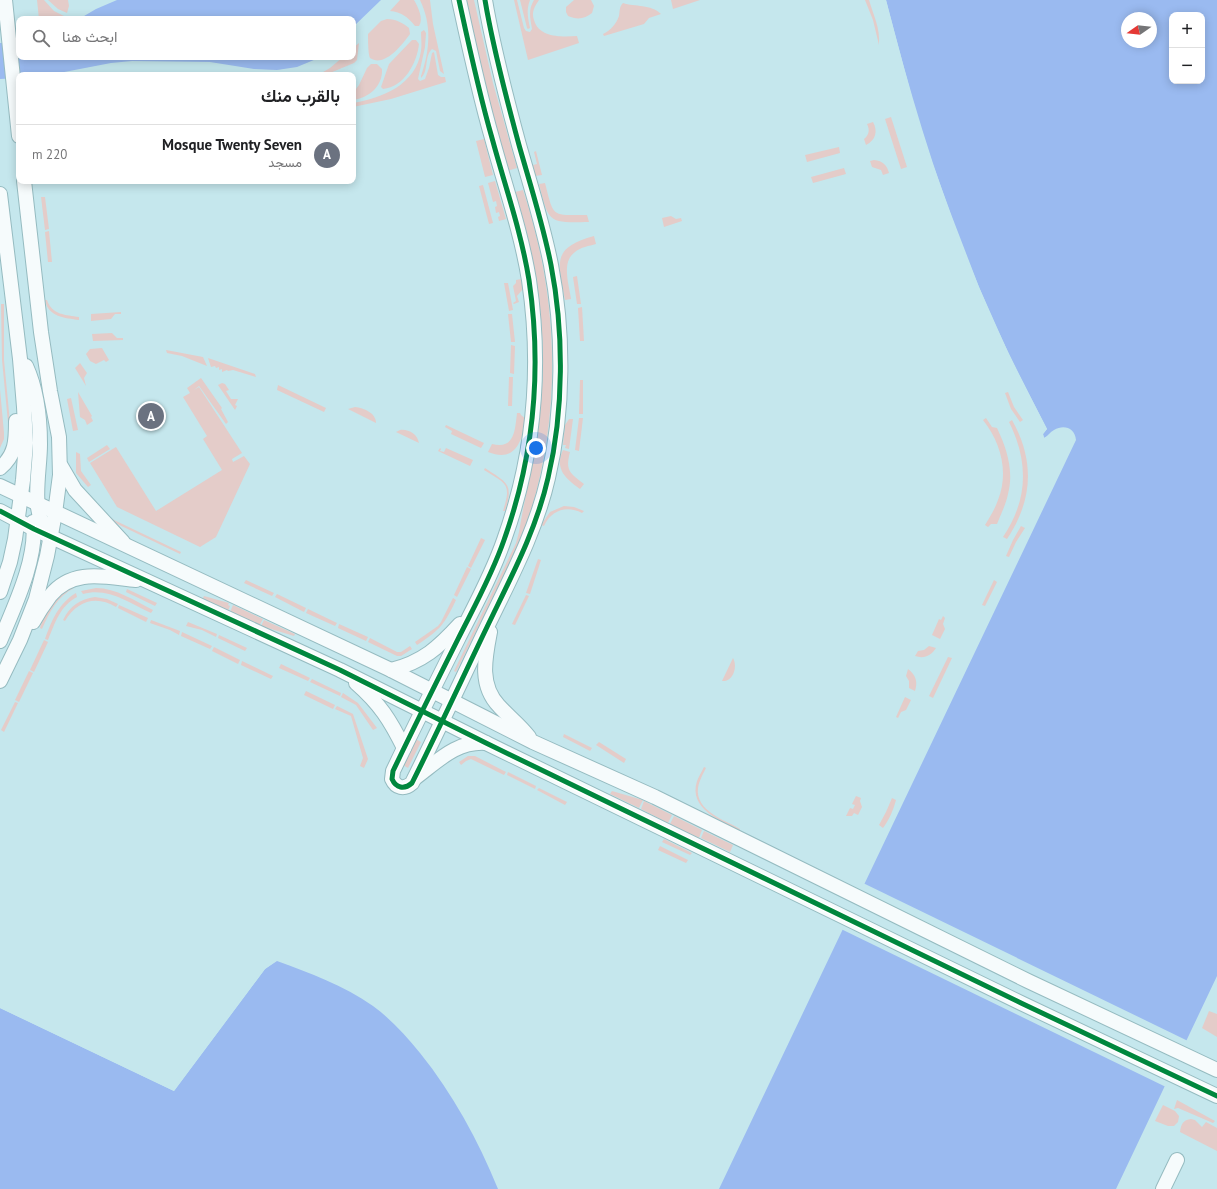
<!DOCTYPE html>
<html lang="ar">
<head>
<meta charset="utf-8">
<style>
	body { margin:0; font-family:"PT Sans",Vazirmatn,sans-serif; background:#f2f2f2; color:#202124; direction:rtl }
	.controls { position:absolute; right:12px; top:12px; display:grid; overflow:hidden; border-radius:8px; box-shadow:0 2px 10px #0003 }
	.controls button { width:36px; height:36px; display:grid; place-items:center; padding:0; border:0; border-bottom:1px solid #e0e0e0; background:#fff; color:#202124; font:20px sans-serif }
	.compass { position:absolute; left:1121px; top:12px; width:36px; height:36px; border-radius:50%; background:#fff; box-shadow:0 2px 10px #0003; rotate:256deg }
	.you { position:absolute; left:536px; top:448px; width:14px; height:14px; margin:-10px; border:3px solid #fff; border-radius:50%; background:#1a73e8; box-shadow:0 0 0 6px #1a73e833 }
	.badge { display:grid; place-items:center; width:26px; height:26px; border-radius:50%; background:#45757b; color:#fff; font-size:13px; font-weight:700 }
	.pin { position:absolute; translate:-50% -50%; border:2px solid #fff; box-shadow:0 1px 4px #0006 }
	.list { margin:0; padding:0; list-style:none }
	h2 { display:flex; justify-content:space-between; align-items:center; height:52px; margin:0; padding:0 16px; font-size:17px }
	h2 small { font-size:13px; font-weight:400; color:#757577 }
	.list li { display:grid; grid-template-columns:26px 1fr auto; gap:12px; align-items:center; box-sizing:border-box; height:60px; padding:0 16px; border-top:1px solid #e0e0e0 }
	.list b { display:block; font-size:15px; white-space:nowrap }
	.list p { margin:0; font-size:13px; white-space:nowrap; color:#757577 }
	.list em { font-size:13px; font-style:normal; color:#757577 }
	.icon { flex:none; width:22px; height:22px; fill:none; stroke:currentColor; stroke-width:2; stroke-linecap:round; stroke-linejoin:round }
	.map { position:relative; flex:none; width:1217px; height:1189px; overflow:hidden; direction:ltr }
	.search { position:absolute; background:#fff; box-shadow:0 2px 10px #0003; left:16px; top:16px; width:340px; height:44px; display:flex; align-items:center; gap:10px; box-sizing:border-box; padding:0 14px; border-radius:8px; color:#757577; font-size:15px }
	.panel { position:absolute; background:#fff; box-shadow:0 2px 10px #0003; left:16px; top:72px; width:340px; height:112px; border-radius:8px; direction:rtl }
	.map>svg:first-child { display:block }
	.green { fill:#e4ccc9 }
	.water { fill:#9abaf0; fill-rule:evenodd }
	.pier { fill:#c5e7ed }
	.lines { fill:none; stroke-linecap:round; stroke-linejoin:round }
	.minor-casing { stroke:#95bbc0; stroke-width:16 }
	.minor { stroke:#f6fbfc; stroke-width:14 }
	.cycleway-casing { stroke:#fff; stroke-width:8 }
	.cycleway { stroke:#00873e; stroke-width:5 }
</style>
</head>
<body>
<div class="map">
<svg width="1217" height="1189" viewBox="0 0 1217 1189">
	<rect width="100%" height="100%" fill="#c5e7ed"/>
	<!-- green -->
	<g class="green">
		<polygon points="37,0 44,0 54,11 64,16 63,19 39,19"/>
		<polygon points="48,0 68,0 69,6 67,13 58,9"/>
		<path d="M 400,0 L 414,0 C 418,7 424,19 419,26 L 415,26 C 408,17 401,12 390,11 Z"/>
		<path d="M 420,0 L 430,0 L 433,24 L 444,74 L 440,71 L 436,51 L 432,49 C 424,56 429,71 421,78 L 421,76 C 430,50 432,25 420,0 Z"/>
		<polygon points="464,0 474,0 493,83 517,168 507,171"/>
		<path d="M 514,0 L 517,0 L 524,28 L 526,31 L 530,32 L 532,29 C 530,17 528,10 534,0 L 539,0 C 535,6 531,12 534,20 C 539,38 562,37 577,36 L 579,43 L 528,60 Z"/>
		<path d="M 520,0 L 530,0 C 526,10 528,18 530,28 L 528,29 L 527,28 Z"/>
		<path d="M 574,0 L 591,0 L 594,6 L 592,13 C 585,19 577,20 568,16 L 566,12 L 566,7 Z"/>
		<polygon points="671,0 700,0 673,9"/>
		<path d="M 865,0 L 869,0 C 874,17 880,27 879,45 L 873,20 Z"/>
		<path d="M 623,3 C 635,7 651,4 661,14 L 649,18 L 644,24 L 604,36 L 603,34 C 611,30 616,24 619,16 C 620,11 619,7 623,3 Z"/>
		<path d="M 387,19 C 396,19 403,23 409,28 L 410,34 C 402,45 384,68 370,58 C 368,55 368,38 368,34 L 381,21 Z"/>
		<path d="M 424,30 L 426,33 L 425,47 L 418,79 L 420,81 L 425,79 L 429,68 L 432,53 L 434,52 L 438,75 L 441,77 L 445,77 L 446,82 L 391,99 L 353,107 L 353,103 C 382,98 416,85 421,51 C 422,45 421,38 421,32 Z"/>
		<path d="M 412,40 L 416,40 L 419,44 C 417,63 404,87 383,89 L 381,87 L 389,64 Z"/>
		<polygon points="359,43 357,60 354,63 325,75 318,75 330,68 343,57 353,57 353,48"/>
		<path d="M 371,64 L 377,64 L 382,69 C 383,86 369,98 353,100 L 353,93 L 359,85 L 367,68 Z"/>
		<polygon points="891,117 907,167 901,169 885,119"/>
		<path d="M 873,122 C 878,131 876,140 866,145 L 864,139 C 869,135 870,130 867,124 Z"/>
		<polygon points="484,139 493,175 485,177 476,141"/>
		<polygon points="839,147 840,153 807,162 805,155"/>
		<polygon points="536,151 542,175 535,176 533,165 537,164 534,152"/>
		<path d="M 874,160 C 883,161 887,165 889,173 L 883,175 L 881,170 L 872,167 L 870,161 Z"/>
		<polygon points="844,168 846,174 813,183 811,177"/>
		<polygon points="495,181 506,219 499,221 498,217 500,216 499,212 496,213 495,207 497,206 496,201 493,202 488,183"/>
		<path d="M 545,183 C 554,218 551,215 587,215 L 589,222 C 548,223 549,223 539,184 Z"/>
		<polygon points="483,185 493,223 489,224 479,186"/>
		<path d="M 523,190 C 561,304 563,425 522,538 L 456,672 L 454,671 L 516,543 L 519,532 C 524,501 532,469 537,437 C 550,354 541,271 515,192 Z"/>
		<polygon points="41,197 45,197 49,229 45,230"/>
		<polygon points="671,216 676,219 681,218 682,221 664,227 662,218"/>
		<polygon points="49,231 52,262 48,262 45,232"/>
		<path d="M 594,236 L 596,244 C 589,246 581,247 575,252 C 561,262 569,284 571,299 L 565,300 C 558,262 551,248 594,236 Z"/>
		<polygon points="577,276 581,304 577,304 573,277"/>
		<polygon points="521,279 523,289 517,296 519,302 514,304 513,303 516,301 513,286 516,283 516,280"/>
		<polygon points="504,283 508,283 513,310 509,311"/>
		<path d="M 45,300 L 47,300 C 52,315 66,315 79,317 L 79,320 C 65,318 48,317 45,300 Z"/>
		<polygon points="1,304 4,304 4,360 11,433 10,445 0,459 7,444 9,433 2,360"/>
		<polygon points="582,307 584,341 580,341 578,308"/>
		<polygon points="121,312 121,314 115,314 111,319 91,321 91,314"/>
		<polygon points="508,314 512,314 515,342 511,342"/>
		<polygon points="112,333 117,338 123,338 123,340 93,341 92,334"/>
		<polygon points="511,345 515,346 514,374 510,373"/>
		<polygon points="102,348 109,360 106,362 104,360 96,364 90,361 86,354 90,349"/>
		<polygon points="166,350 203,357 207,366 182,356 167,353"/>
		<polygon points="208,358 255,374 256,377 233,370 228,371 227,370 222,372 222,369 219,370 219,367 216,368 215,366 211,367"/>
		<polygon points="80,363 87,373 84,378 86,386 75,368"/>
		<polygon points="509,377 513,377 512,406 508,406"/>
		<polygon points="201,378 222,408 221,409 228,422 226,424 199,386 194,390 199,387 242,453 232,459 233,462 244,456 250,464 216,537 200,547 117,507 90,463 116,447 156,511 222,470 203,439 207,436 183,397 190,393 187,388"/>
		<polygon points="580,380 583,380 583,414 579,414"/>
		<polygon points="222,383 225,384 229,390 226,391 231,399 238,399 235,405 237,406 235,410 218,385"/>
		<polygon points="278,385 326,408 324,412 277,390"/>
		<polygon points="0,389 4,433 4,439 0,448"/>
		<polygon points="78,392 92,416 91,417 93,421 87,425 85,420 80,417"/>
		<polygon points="1008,392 1014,407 1023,420 1020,422 1011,409 1005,393"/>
		<polygon points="71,398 78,430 73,431 67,399"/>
		<path d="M 355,407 C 364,408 376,413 376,423 L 348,409 Z"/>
		<path d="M 517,413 L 520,413 L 521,415 L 526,419 C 522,441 516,463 488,452 L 492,444 C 515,450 515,429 517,413 Z"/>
		<polygon points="579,418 583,418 579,451 575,450"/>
		<path d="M 986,418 L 992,427 L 997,428 C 1007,449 1014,471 1008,494 C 1006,504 1001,514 997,524 L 991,524 L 988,527 L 985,525 C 990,517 995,509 998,500 C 1009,472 1001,443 983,420 Z"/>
		<polygon points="569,419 573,419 569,449 565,448 566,445 563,445 565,425"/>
		<path d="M 1012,420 C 1035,461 1033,500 1007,539 L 1003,537 C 1028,500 1029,462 1009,422 Z"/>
		<polygon points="446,425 484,443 481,448 451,434 452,431 445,427"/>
		<path d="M 400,430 C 409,429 417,434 419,443 L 396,432 Z"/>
		<polygon points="107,445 110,449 89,462 87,458"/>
		<polygon points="440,448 441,449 440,451 444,452 446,448 473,460 470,466 438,451"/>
		<path d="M 563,450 L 570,452 C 565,471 570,473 584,484 L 580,489 C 566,479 554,469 563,450 Z"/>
		<polygon points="76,452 80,454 81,471 91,485 88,487 76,473"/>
		<path d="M 485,468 C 507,483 514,483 505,511 L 503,511 C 512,483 506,484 484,470 Z"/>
		<path d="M 564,506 L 574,507 L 584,511 L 582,513 C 567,505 551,510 544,526 L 541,525 L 550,512 Z"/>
		<polygon points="110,517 114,520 181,552 180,554 111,521"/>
		<polygon points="1021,526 1025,528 1016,542 1009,557 1006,556 1013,540"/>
		<polygon points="481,538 485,540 471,568 468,566"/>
		<polygon points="538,559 541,560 530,594 526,593"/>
		<polygon points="467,567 471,569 457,597 454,595"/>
		<polygon points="246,580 274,593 272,596 244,583"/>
		<polygon points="994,580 997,582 985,606 982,605"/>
		<path d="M 73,586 L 74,588 C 57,597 50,611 42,629 L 40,628 C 45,609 57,596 73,586 Z"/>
		<path d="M 96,588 C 116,588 135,601 153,610 L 151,613 C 129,603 108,587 83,594 L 81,591 Z"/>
		<polygon points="127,589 157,603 155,606 126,592"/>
		<path d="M 76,593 L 77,597 C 60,606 55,623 48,640 L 45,639 C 52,620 58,604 76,593 Z"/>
		<polygon points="277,594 306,608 304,612 275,597"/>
		<polygon points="526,595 529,596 515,625 512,624"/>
		<polygon points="204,596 229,603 228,605 230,606 228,611 202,600"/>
		<path d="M 95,597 L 107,599 L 118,604 L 116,607 C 96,595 77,601 65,621 L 63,620 C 70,606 80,599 95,597 Z"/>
		<path d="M 453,598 L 456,600 C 444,625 441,629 417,645 L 415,642 L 438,626 L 441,622 Z"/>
		<polygon points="119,605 148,618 146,622 118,608"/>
		<polygon points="233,605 263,619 259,626 230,612"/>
		<polygon points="308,609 337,623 335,626 306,613"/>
		<polygon points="943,616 945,618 943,624 945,629 940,639 932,635 939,619 941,620"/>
		<polygon points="151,620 180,631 179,635 170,630 150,623"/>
		<polygon points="264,620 295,634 294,636 261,626"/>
		<polygon points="188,622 217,634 216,637 202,630 186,626"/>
		<polygon points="339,624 368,637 366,641 338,628"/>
		<polygon points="182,632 212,646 210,649 181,636"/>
		<polygon points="219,635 247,648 245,651 218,638"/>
		<polygon points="370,638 397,652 401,652 410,646 412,649 401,656 397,656 368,642"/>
		<polygon points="44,640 48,642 34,672 30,670"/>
		<path d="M 929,646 L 936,648 C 931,656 924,659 915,656 L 918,651 L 924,650 Z"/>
		<polygon points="214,647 240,660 238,664 212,651"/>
		<polygon points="948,657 952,658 933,698 929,696"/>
		<path d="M 733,658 C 738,667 733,682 722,681 Z"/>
		<polygon points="242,661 273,676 271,679 241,665"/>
		<polygon points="281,664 310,678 308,681 279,668"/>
		<path d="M 908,669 C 916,675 918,682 915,691 L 909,688 L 909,681 L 906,676 Z"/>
		<polygon points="29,671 33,673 19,702 15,700"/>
		<polygon points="312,679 341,693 340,696 310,682"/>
		<polygon points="306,691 335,705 333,709 304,695"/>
		<polygon points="343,693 358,703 377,728 373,730 356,705 341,697"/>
		<polygon points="905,697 911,700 906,710 901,712 898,718 896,717"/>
		<polygon points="15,702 18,703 4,732 1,730"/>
		<polygon points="337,706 353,714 368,759 364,768 360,766 363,758 351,716 335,709"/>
		<polygon points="564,734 592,748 590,751 563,737"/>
		<polygon points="414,738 421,742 408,768 401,764"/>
		<polygon points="599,742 626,759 624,763 596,745"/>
		<polygon points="468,756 475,756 506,772 504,775 471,759 466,761 461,765 459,762"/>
		<path d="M 704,767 L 706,768 C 703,774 699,781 698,788 C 695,811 725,820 740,829 L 739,831 C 721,820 688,809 697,781 C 699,776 702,771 704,767 Z"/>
		<polygon points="508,772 536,786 535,789 507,775"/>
		<polygon points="539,788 567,802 565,805 537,790"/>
		<polygon points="612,791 643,800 639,808 610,794"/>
		<polygon points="856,796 861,798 860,801 862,807 858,815 854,813 852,816 846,816 850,808 853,809 855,805 852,804"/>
		<path d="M 892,798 L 896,800 C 893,811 889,820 883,828 L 879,825 L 886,812 Z"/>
		<polygon points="644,801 672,815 668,823 641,809"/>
		<polygon points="674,816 702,830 699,838 670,824"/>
		<polygon points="704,831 733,845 730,852 701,838"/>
		<polygon points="664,839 692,853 690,855 662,842"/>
		<polygon points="660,846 688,860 686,863 658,850"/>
		<polygon points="1209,1011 1217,1014 1217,1037 1202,1028"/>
		<polygon points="1177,1100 1215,1121 1213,1123 1178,1108 1174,1109"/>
		<polygon points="1163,1105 1175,1111 1179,1116 1178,1122 1174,1126 1168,1126 1155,1121"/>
		<path d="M 1191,1119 L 1195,1120 L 1202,1127 L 1206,1122 L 1217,1128 L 1217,1151 L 1180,1132 C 1181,1124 1183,1120 1191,1119 Z"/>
	</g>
	<!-- water -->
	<g class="water">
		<polygon points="117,0 381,0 353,27 353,19 79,19 96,9"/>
		<path d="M 886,0 L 1217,0 L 1217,976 L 1116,1189 L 719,1189 L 1076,440 C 1075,428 1064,424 1054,430 C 1050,432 1048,436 1044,438 L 1043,434 L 1047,429 C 1023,382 999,336 979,287 C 940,194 911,98 886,0 ZM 1172,15 L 1202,15 L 1202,81 L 1172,81 ZM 1127,18 L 1151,18 L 1151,42 L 1127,42 Z"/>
		<polygon points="19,42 19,57 321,57 297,67 277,70 254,69 210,62 132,61 111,63 59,73 45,75 19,75 19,78 0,79 0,43"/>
		<path d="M 277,961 C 310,973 343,985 373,1006 C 391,1019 406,1036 420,1053 C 453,1094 478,1140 498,1189 L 0,1189 L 0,1008 L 174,1091 L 265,969 Z"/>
	</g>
	<!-- pier -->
	<g class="pier">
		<polygon points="884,0 886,0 915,109 932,162 951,214 979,287 1011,359 1047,429 1043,434 1044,438 1048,436 1048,438 1045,440 1043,439 1041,434 1045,429 1009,360 977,288 949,215 930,163 913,110"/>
		<polygon points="863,883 1188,1041 1166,1087 841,929"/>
		<polygon points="276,959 279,959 265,969 174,1091 0,1008 0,1006 173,1089 263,968"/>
	</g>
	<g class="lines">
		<defs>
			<g id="minor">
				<polyline points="5,0 19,136"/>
				<path d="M 459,0 C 469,46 479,93 492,138 C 505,186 521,231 529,280 C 542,368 534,456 504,540 C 492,575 474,607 458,639 C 436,683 414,727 393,771 L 392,779 C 396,788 404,790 412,783 C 438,731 462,679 487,627 C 510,579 536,531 548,478 C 564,411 564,332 551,265 C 543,224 530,184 519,145 C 506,97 493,48 485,0"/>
				<polyline points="0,194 20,359 24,407 26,443 23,480 15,539 10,562 0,592"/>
				<path d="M 26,366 C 37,390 40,419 40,444 C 40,475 29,512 50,536"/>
				<polyline points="61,466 75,490 123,542"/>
				<path d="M 0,468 C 16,455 16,440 16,421"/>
				<polyline points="0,486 391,670 533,742 655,797 1028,981 1217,1070"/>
				<polyline points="0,511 34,529 340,670 486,743 1021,1003 1217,1096"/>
				<path d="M 33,622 C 38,613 44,604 50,596 C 72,568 105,577 136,580"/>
				<path d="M 490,632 C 485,658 479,685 499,706 C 509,717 520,725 529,737"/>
				<path d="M 0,641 C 14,607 38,558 33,522"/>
				<path d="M 391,670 C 423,662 439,647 460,624"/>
				<polyline points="0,681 20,640 36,599 47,556 55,513 60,475 59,437 50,391 41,332 24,181"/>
				<path d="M 356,683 C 380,704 390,720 404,748"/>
				<path d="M 415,778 C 438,761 456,741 486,743"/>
				<polyline points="1163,1189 1177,1160"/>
			</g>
		</defs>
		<!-- minor casing -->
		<use href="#minor" class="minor-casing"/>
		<!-- minor -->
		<use href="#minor" class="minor"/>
		<defs>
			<g id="cycleway">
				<path d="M 459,0 C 469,46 479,93 492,138 C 505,186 521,231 529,280 C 542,368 534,456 504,540 C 492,575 474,607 458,639 C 436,683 414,727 393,771 L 392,779 C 396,788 404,790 412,783 C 438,731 462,679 487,627 C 510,579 536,531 548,478 C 564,411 564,332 551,265 C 543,224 530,184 519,145 C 506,97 493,48 485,0"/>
				<polyline points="0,511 34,529 340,670 486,743 1021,1003 1217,1096"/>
			</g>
		</defs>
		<!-- cycleway casing -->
		<use href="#cycleway" class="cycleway-casing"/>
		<!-- cycleway -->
		<use href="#cycleway" class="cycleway"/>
	</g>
</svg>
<div class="controls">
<button>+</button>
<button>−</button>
</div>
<svg class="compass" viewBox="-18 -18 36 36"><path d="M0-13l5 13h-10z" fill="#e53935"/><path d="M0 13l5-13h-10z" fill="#757577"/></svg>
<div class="you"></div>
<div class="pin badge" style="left:151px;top:416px;background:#6b7280">A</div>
<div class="search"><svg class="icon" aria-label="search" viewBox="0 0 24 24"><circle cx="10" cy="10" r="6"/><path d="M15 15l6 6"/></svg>ابحث هنا</div>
<section class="panel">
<h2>بالقرب منك<small></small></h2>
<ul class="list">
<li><span class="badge" style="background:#6b7280">A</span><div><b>Mosque Twenty Seven</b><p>مسجد</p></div><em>220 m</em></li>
</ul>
</section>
</div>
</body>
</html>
